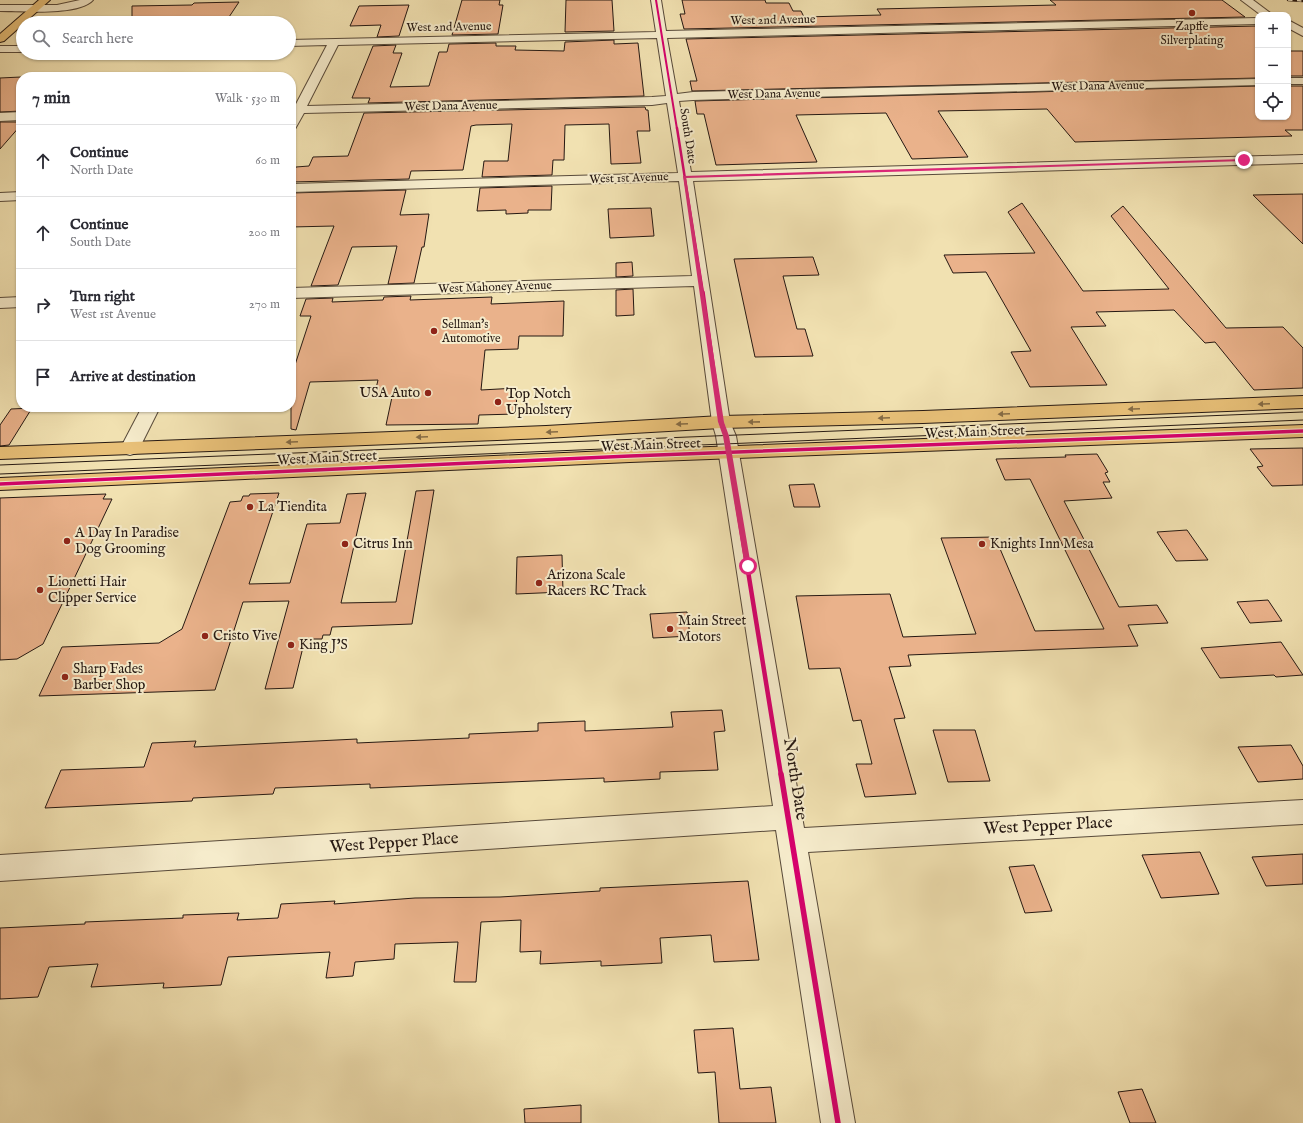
<!DOCTYPE html>
<html lang="en">
<head>
<meta charset="utf-8">
<style>
	body { margin:0; font-family:"IM FELL English",serif; background:#f2f2f3; color:#2b2b33 }
	.controls { position:absolute; right:12px; top:12px; display:grid; overflow:hidden; border-radius:8px; box-shadow:0 1px 3px #0004 }
	.controls button { width:36px; height:36px; display:grid; place-items:center; padding:0; border:0; border-bottom:1px solid #e1e1e2; background:#fff; color:#2b2b33; font:20px sans-serif }
	.stop { position:absolute; width:12px; height:12px; margin:-9px; border:3px solid #db2777; border-radius:50%; background:#fff }
	.stop.end { background:#db2777; border-color:#fff; box-shadow:0 1px 4px #0008 }
	.list { margin:0; padding:0; list-style:none }
	h2 { display:flex; justify-content:space-between; align-items:center; height:52px; margin:0; padding:0 16px; font-size:17px }
	h2 small { font-size:13px; font-weight:400; color:#7c7c81 }
	.list li { display:grid; grid-template-columns:26px 1fr auto; gap:12px; align-items:center; box-sizing:border-box; height:72px; padding:0 16px; border-top:1px solid #e1e1e2 }
	.list b { display:block; font-size:15px; white-space:nowrap }
	.list p { margin:0; font-size:13px; white-space:nowrap; color:#7c7c81 }
	.list em { font-size:13px; font-style:normal; color:#7c7c81 }
	.icon { flex:none; width:22px; height:22px; fill:none; stroke:currentColor; stroke-width:2; stroke-linecap:round; stroke-linejoin:round }
	.map { position:relative; flex:none; width:1303px; height:1123px; overflow:hidden }
	.search { position:absolute; background:#fff; box-shadow:0 1px 3px #0004; left:16px; top:16px; width:280px; height:44px; display:flex; align-items:center; gap:10px; box-sizing:border-box; padding:0 14px; border-radius:22px; color:#7c7c81; font-size:15px }
	.panel { position:absolute; background:#fff; box-shadow:0 1px 3px #0004; left:16px; top:72px; width:280px; height:340px; border-radius:16px }
	.map>svg:first-child { display:block }
	.building { fill:#eab28b; stroke:#251812 }
	.lines { fill:none; stroke-linecap:round; stroke-linejoin:round }
	.minor-casing { stroke:#584a3a; stroke-width:2 }
	.major-casing { stroke:#251812; stroke-width:2 }
	.minor { fill:#f6eccc; fill-rule:evenodd }
	.major { fill:#e8c078; fill-rule:evenodd }
	.tram { stroke:#251812; stroke-width:1 }
	.rail-casing { stroke:#251812; stroke-width:2.5 }
	.rail { stroke:#f6eccc; stroke-width:1.5; stroke-dasharray:4.5; stroke-linecap:butt }
	.cycleway-far4-casing { stroke:#f6eccc; stroke-width:3.5 }
	.cycleway-far3-casing { stroke:#f6eccc; stroke-width:4 }
	.cycleway-far2-casing { stroke:#f6eccc; stroke-width:5.5 }
	.cycleway-far1-casing { stroke:#f6eccc; stroke-width:7 }
	.cycleway-casing { stroke:#f6eccc; stroke-width:8 }
	.cycleway-far4 { stroke:#d6006c; stroke-width:2 }
	.cycleway-far3 { stroke:#d6006c; stroke-width:2.5 }
	.cycleway-far2 { stroke:#d6006c; stroke-width:3.5 }
	.cycleway-far1 { stroke:#d6006c; stroke-width:4.5 }
	.cycleway { stroke:#d6006c; stroke-width:5.5 }
	.oneway { fill:#866c45 }
	.route { fill:#db2777 }
	.poi-dot { fill:#8f2418; stroke:#f6eccc; stroke-width:1.5 }
	.labels { text-anchor:middle; dominant-baseline:central; stroke-width:4; stroke-linejoin:round; paint-order:stroke }
	.far-street-label { font-size:12px; fill:#251812; stroke:#f6eccc }
	.far-poi-label { font-size:12px; fill:#251812; stroke:#f6eccc }
	.poi-label { font-size:14px; fill:#251812; stroke:#f6eccc; text-anchor:start }
	.street-label { font-size:14px; fill:#251812; stroke:#f6eccc }
	.near-street-label { font-size:17px; fill:#251812; stroke:#f6eccc }
</style>
</head>
<body>
<div class="map">
<svg width="1303" height="1123" viewBox="0 0 1303 1123">
	<rect width="100%" height="100%" fill="#f1e1b1"/>
	<filter id="stains"><feTurbulence type="fractalNoise" baseFrequency=".005" numOctaves="4"/><feColorMatrix values="0 0 0 0 .2 0 0 0 0 .09 0 0 0 0 .02 0 0 0 .5 -.17"/></filter>
	<radialGradient id="worn" r=".72"><stop offset=".6" stop-color="#630" stop-opacity="0"/><stop offset="1" stop-color="#630" stop-opacity=".3"/></radialGradient>
	<!-- building -->
	<g class="building">
		<polygon points="462,0 500,0 499,5 503,5 498,34 452,35"/>
		<polygon points="566,0 612,0 614,31 565,32"/>
		<polygon points="682,0 765,0 766,3 789,3 793,11 801,11 804,17 881,15 877,9 1056,5 1050,0 1222,0 1245,17 684,29 680,14 685,14"/>
		<polygon points="239,2 225,23 132,23 132,6 192,5 194,3"/>
		<polygon points="409,5 399,36 377,37 381,25 350,26 359,6"/>
		<polygon points="1257,26 1258,78 692,91 690,81 697,81 686,39"/>
		<polygon points="614,40 614,44 638,43 644,96 368,103 370,98 352,98 373,46 396,45 393,53 402,53 390,87 429,86 439,52 447,52 449,44 496,43 496,46 516,46 515,50 564,51 565,42"/>
		<rect x="1288" y="51" width="15" height="25"/>
		<polygon points="21,77 21,111 0,112 0,78"/>
		<polygon points="1258,86 1258,117 1288,117 1288,86 1303,86 1303,130 1285,130 1292,136 1075,142 1047,109 938,111 968,157 912,159 886,113 796,115 817,162 716,165 704,114 697,114 695,101"/>
		<polygon points="645,107 646,110 648,110 650,131 637,131 641,163 611,164 609,124 565,125 564,160 553,160 552,175 482,177 484,161 508,161 512,124 476,125 471,126 463,170 411,171 409,179 291,182 291,178 296,167 309,166 313,157 348,156 364,113"/>
		<polygon points="0,122 21,122 21,125 0,149"/>
		<polygon points="552,186 551,210 528,210 528,213 506,214 506,210 477,211 480,188"/>
		<polygon points="406,190 400,215 429,214 424,247 422,247 414,283 388,284 397,246 352,247 338,285 311,286 334,226 291,227 291,193"/>
		<polygon points="1303,194 1303,244 1253,195"/>
		<polygon points="1022,203 1083,291 1169,289 1111,216 1123,206 1226,328 1283,327 1303,348 1303,388 1254,390 1215,342 1205,343 1174,310 1096,312 1106,326 1071,327 1107,385 1030,387 1011,352 1031,351 986,272 953,273 944,255 1035,253 1008,212"/>
		<polygon points="651,208 654,236 610,238 608,209"/>
		<polygon points="813,257 819,275 783,276 797,329 805,329 813,356 755,357 734,259"/>
		<polygon points="632,262 633,276 616,277 616,263"/>
		<polygon points="633,289 634,315 616,316 616,290"/>
		<polygon points="411,296 410,300 492,297 491,304 564,301 563,336 519,336 518,349 485,350 481,390 517,388 516,414 479,415 478,424 386,425 392,397 374,397 378,380 310,382 296,430 291,429 291,377 311,316 300,316 306,299 333,298 332,302 383,300 384,297"/>
		<polygon points="32,408 9,445 0,446 0,425 11,409"/>
		<polygon points="1303,448 1303,485 1272,486 1257,467 1263,466 1250,449"/>
		<polygon points="1097,454 1108,472 1105,473 1110,482 1103,482 1112,498 1064,501 1119,607 1157,605 1168,623 1128,625 1138,646 908,655 911,666 889,667 905,718 894,719 916,794 865,797 856,764 872,764 861,720 853,721 840,668 809,669 796,596 890,594 903,637 976,634 941,538 995,537 1035,631 1104,629 1030,479 1005,480 996,459 1066,457 1065,455"/>
		<polygon points="814,484 820,507 794,507 789,485"/>
		<polygon points="434,490 412,624 332,627 330,635 323,635 322,639 305,639 293,688 265,689 289,601 243,602 215,690 39,696 62,647 159,643 182,629 230,502 241,501 243,496 249,496 250,494 279,493 249,584 290,583 307,524 340,523 347,494 366,493 341,603 396,602 416,491"/>
		<polygon points="106,494 103,499 112,499 43,644 17,659 0,660 0,498"/>
		<polygon points="1187,530 1208,560 1176,561 1157,532"/>
		<polygon points="562,555 563,592 516,594 517,557"/>
		<polygon points="1268,600 1282,621 1250,623 1237,602"/>
		<polygon points="687,612 690,636 653,638 650,614"/>
		<polygon points="1281,642 1303,675 1276,677 1274,675 1220,678 1201,648"/>
		<polygon points="722,710 725,731 714,732 718,770 660,772 660,779 604,782 604,778 370,788 370,784 275,788 273,794 193,798 192,801 45,808 61,770 144,767 152,743 196,741 194,747 357,739 357,743 469,738 469,734 538,731 538,723 585,721 585,731 673,727 671,712"/>
		<polygon points="933,730 975,730 990,781 948,782"/>
		<polygon points="1291,745 1303,766 1303,779 1258,782 1238,747"/>
		<polygon points="1200,852 1219,894 1161,898 1142,855"/>
		<polygon points="1303,854 1303,884 1266,886 1252,857"/>
		<polygon points="1034,865 1052,911 1025,913 1009,867"/>
		<polygon points="748,881 759,960 714,962 711,935 660,938 662,963 601,966 601,961 540,964 541,951 520,952 521,920 481,922 476,982 454,982 458,942 395,944 394,959 355,962 353,976 326,978 330,952 228,957 221,985 163,988 164,983 91,987 98,964 49,967 38,997 0,999 0,928 85,924 85,922 183,918 183,915 239,913 237,920 278,918 281,904 335,901 334,904 415,898 500,897 600,891 600,888"/>
		<polygon points="733,1028 740,1089 771,1087 776,1123 719,1123 715,1072 698,1073 694,1030"/>
		<polygon points="1142,1089 1156,1123 1130,1123 1118,1092"/>
		<polygon points="581,1105 581,1123 525,1123 524,1109"/>
	</g>
	<g class="lines">
		<defs>
			<g id="minor">
				<path d="M 80,0 L 93,0 C 79,16 21,11 0,11 L 0,5 L 57,5 Z"/>
				<path d="M 651,0 L 661,0 L 666,31 L 1258,18 L 1258,24 L 667,38 L 677,94 L 693,92 L 1258,79 L 1258,85 L 693,100 L 679,101 L 691,172 L 1303,155 L 1303,163 L 693,181 L 730,422 L 736,436 L 804,828 L 1303,800 L 1303,824 L 808,852 L 855,1123 L 821,1123 L 776,830 L 0,881 L 0,855 L 773,806 L 716,436 L 712,422 L 694,286 L 291,298 L 291,288 L 692,276 L 679,181 L 291,192 L 291,184 L 678,173 L 667,103 L 652,105 L 304,113 L 295,129 L 291,130 L 291,106 L 295,106 L 327,45 L 289,46 L 289,40 L 656,32 ZM 657,38 L 666,96 L 652,97 L 307,106 L 338,45 Z"/>
				<polygon points="1241,0 1253,0 1273,15 1261,15"/>
				<polygon points="1288,20 1303,28 1303,36 1288,28"/>
				<rect x="0" y="46" width="23" height="6"/>
				<rect x="1288" y="78" width="15" height="6"/>
				<polygon points="21,112 21,120 0,121 0,113"/>
				<polygon points="21,192 21,200 0,201 0,193"/>
				<polygon points="21,297 21,307 0,308 0,298"/>
				<polygon points="142,407 160,407 137,453 130,455 123,453 120,449"/>
			</g>
			<g id="major">
				<polygon points="39,0 50,0 4,41 0,42 0,34"/>
				<polygon points="1303,396 1303,408 923,423 721,428 546,438 0,459 0,447 546,426 721,416 923,411"/>
				<polygon points="1303,425 1303,437 630,462 0,490 0,478 630,450"/>
			</g>
		</defs>
		<!-- minor casing -->
		<use href="#minor" class="minor-casing"/>
		<!-- major casing -->
		<use href="#major" class="major-casing"/>
		<!-- minor -->
		<use href="#minor" class="minor"/>
		<!-- major -->
		<use href="#major" class="major"/>
		<!-- tram -->
		<g class="tram">
			<polyline points="0,465 1303,412"/>
			<polyline points="0,474 1303,420"/>
		</g>
		<defs>
			<polyline id="rail" points="1288,0 1303,1"/>
		</defs>
		<!-- rail casing -->
		<use href="#rail" class="rail-casing"/>
		<!-- rail -->
		<use href="#rail" class="rail"/>
		<defs>
			<polyline id="cycleway-far4" points="656,0 677,129"/>
			<polyline id="cycleway-far3" points="677,128 703,293"/>
			<g id="cycleway-far2">
				<polyline points="703,292 721,422 726,436 737,504"/>
				<polyline points="0,484 630,456 1303,431"/>
			</g>
			<polyline id="cycleway-far1" points="737,503 781,775"/>
			<polyline id="cycleway" points="781,774 838,1123"/>
		</defs>
		<!-- cycleway-far4 casing -->
		<use href="#cycleway-far4" class="cycleway-far4-casing"/>
		<!-- cycleway-far3 casing -->
		<use href="#cycleway-far3" class="cycleway-far3-casing"/>
		<!-- cycleway-far2 casing -->
		<use href="#cycleway-far2" class="cycleway-far2-casing"/>
		<!-- cycleway-far1 casing -->
		<use href="#cycleway-far1" class="cycleway-far1-casing"/>
		<!-- cycleway casing -->
		<use href="#cycleway" class="cycleway-casing"/>
		<!-- cycleway-far4 -->
		<use href="#cycleway-far4" class="cycleway-far4"/>
		<!-- cycleway-far3 -->
		<use href="#cycleway-far3" class="cycleway-far3"/>
		<!-- cycleway-far2 -->
		<use href="#cycleway-far2" class="cycleway-far2"/>
		<!-- cycleway-far1 -->
		<use href="#cycleway-far1" class="cycleway-far1"/>
		<!-- cycleway -->
		<use href="#cycleway" class="cycleway"/>
	</g>
	<!-- one-way arrows -->
	<defs><path id="oneway-solid" d="M-6-.8H1V-3.2L6.5 0L1 3.2V.8H-6Z"/></defs>
	<g class="oneway">
		<use href="#oneway-solid" transform="translate(1264 404) rotate(178)"/>
		<use href="#oneway-solid" transform="translate(1134 409) rotate(178)"/>
		<use href="#oneway-solid" transform="translate(1004 414) rotate(178)"/>
		<use href="#oneway-solid" transform="translate(884 418) rotate(178)"/>
		<use href="#oneway-solid" transform="translate(754 422) rotate(179)"/>
		<use href="#oneway-solid" transform="translate(682 424) rotate(177)"/>
		<use href="#oneway-solid" transform="translate(552 432) rotate(177)"/>
		<use href="#oneway-solid" transform="translate(422 437) rotate(178)"/>
		<use href="#oneway-solid" transform="translate(292 442) rotate(178)"/>
	</g>
	<!-- route -->
	<polygon class="route" points="1244,159 1245,161 686,178 724,422 729,436 751,566 750,567 745,567 723,436 718,422 683,176"/>
	<!-- markers -->
	<g class="poi-dot">
		<circle cx="1192" cy="13" r="4"/>
		<circle cx="434" cy="331" r="4"/>
		<circle cx="428" cy="393" r="4"/>
		<circle cx="498" cy="402" r="4"/>
		<circle cx="250" cy="507" r="4"/>
		<circle cx="67" cy="541" r="4"/>
		<circle cx="345" cy="544" r="4"/>
		<circle cx="982" cy="544" r="4"/>
		<circle cx="539" cy="583" r="4"/>
		<circle cx="40" cy="590" r="4"/>
		<circle cx="670" cy="629" r="4"/>
		<circle cx="205" cy="636" r="4"/>
		<circle cx="291" cy="645" r="4"/>
		<circle cx="65" cy="677" r="4"/>
	</g>
	<g class="labels">
		<!-- far-street labels -->
		<g class="far-street-label">
			<text transform="translate(773 20) rotate(-1)">West 2nd Avenue</text>
			<text transform="translate(449 27) rotate(-1)">West 2nd Avenue</text>
			<text transform="translate(1098 86) rotate(-1)">West Dana Avenue</text>
			<text transform="translate(774 94) rotate(-1)">West Dana Avenue</text>
			<text transform="translate(451 106) rotate(-1)">West Dana Avenue</text>
			<text transform="translate(688 136) rotate(81)">South Date</text>
			<text transform="translate(629 178) rotate(-2)">West 1st Avenue</text>
			<text transform="translate(495 287) rotate(-2)">West Mahoney Avenue</text>
		</g>
		<!-- far-poi labels -->
		<g class="far-poi-label">
			<text x="1192" y="26">Zapffe<tspan x="1192" dy="14">Silverplating</tspan></text>
			<text x="442" y="324" text-anchor="start">Sellman's<tspan x="442" dy="14">Automotive</tspan></text>
		</g>
		<!-- poi labels -->
		<g class="poi-label">
			<text x="420" y="393" text-anchor="end">USA Auto</text>
			<text x="506" y="394">Top Notch<tspan x="506" dy="16">Upholstery</tspan></text>
			<text x="258" y="507">La Tiendita</text>
			<text x="75" y="533">A Day In Paradise<tspan x="75" dy="16">Dog Grooming</tspan></text>
			<text x="353" y="544">Citrus Inn</text>
			<text x="990" y="544">Knights Inn Mesa</text>
			<text x="547" y="575">Arizona Scale<tspan x="547" dy="16">Racers RC Track</tspan></text>
			<text x="48" y="582">Lionetti Hair<tspan x="48" dy="16">Clipper Service</tspan></text>
			<text x="678" y="621">Main Street<tspan x="678" dy="16">Motors</tspan></text>
			<text x="213" y="636">Cristo Vive</text>
			<text x="299" y="645">King J'S</text>
			<text x="73" y="669">Sharp Fades<tspan x="73" dy="16">Barber Shop</tspan></text>
		</g>
		<!-- street labels -->
		<g class="street-label">
			<text transform="translate(975 432) rotate(-2)">West Main Street</text>
			<text transform="translate(651 445) rotate(-2)">West Main Street</text>
			<text transform="translate(327 458) rotate(-3)">West Main Street</text>
		</g>
		<!-- near-street labels -->
		<g class="near-street-label">
			<text transform="translate(795 779) rotate(81)">North Date</text>
			<text transform="translate(1048 826) rotate(-3)">West Pepper Place</text>
			<text transform="translate(394 843) rotate(-4)">West Pepper Place</text>
		</g>
	</g>
	<rect width="100%" height="100%" filter="url(#stains)"/>
	<rect width="100%" height="100%" fill="url(#worn)"/>
</svg>
<div class="controls">
<button>+</button>
<button>−</button>
<button><svg class="icon" aria-label="locate" viewBox="0 0 24 24"><circle cx="12" cy="12" r="6"/><path d="M12 2v4M12 18v4M2 12h4M18 12h4"/></svg></button>
</div>
<div class="stop" style="left:748px;top:566px"></div>
<div class="stop end" style="left:1244px;top:160px"></div>
<div class="search"><svg class="icon" aria-label="search" viewBox="0 0 24 24"><circle cx="10" cy="10" r="6"/><path d="M15 15l6 6"/></svg>Search here</div>
<section class="panel">
<h2>7 min<small>Walk · 530 m</small></h2>
<ul class="list">
<li><svg class="icon" aria-label="ahead" viewBox="0 0 24 24"><path d="M12 20V5M6 11l6-6 6 6"/></svg><div><b>Continue</b><p>North Date</p></div><em>60 m</em></li>
<li><svg class="icon" aria-label="ahead" viewBox="0 0 24 24"><path d="M12 20V5M6 11l6-6 6 6"/></svg><div><b>Continue</b><p>South Date</p></div><em>200 m</em></li>
<li><svg class="icon" aria-label="right" viewBox="0 0 24 24"><path d="M7 20v-9h11M14 6l5 5-5 5"/></svg><div><b>Turn right</b><p>West 1st Avenue</p></div><em>270 m</em></li>
<li><svg class="icon" aria-label="arrive" viewBox="0 0 24 24"><path d="M6 21V4h12l-3 4 3 4H6"/></svg><div><b>Arrive at destination</b></div></li>
</ul>
</section>
</div>
</body>
</html>
